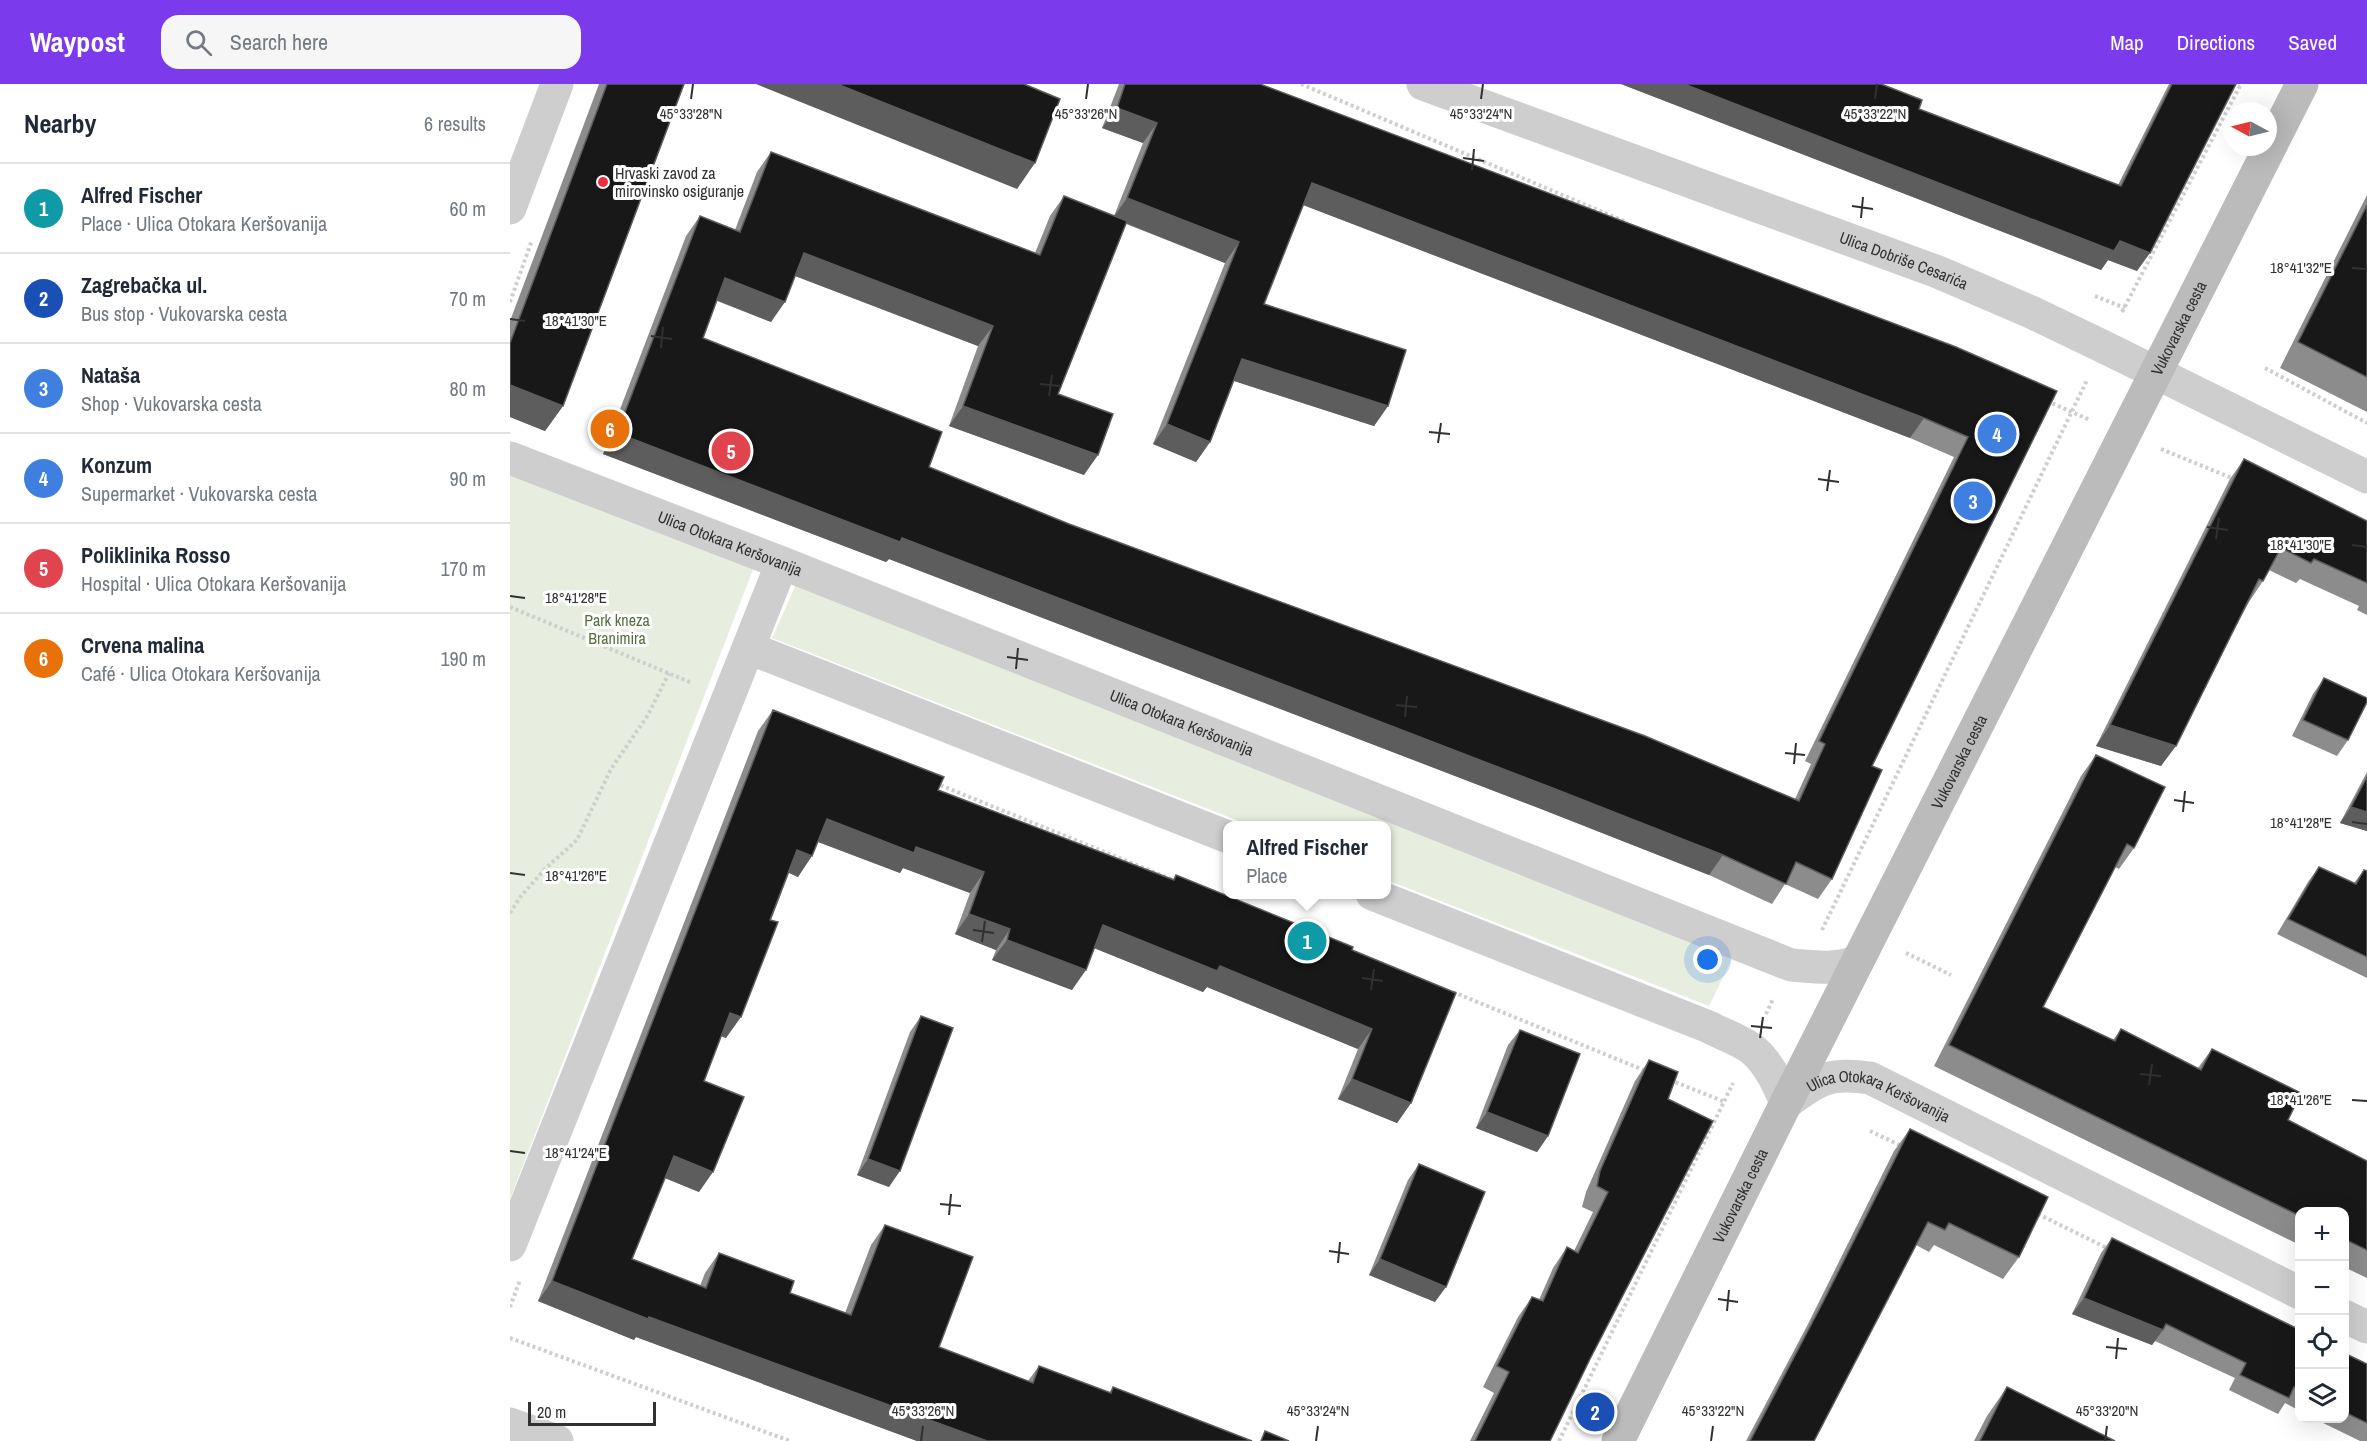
<!DOCTYPE html>
<html lang="en">
<head>
<meta charset="utf-8">
<style>
	body { margin:0; font-family:"Archivo Narrow",sans-serif; background:#f6f6f7; color:#1f2937 }
	.controls { position:absolute; right:18px; bottom:18px; display:grid; overflow:hidden; border-radius:12px; box-shadow:0 6px 24px #0002 }
	.controls button { width:54px; height:54px; display:grid; place-items:center; padding:0; border:0; border-bottom:2px solid #e0e1e3; background:#fff; color:#1f2937; font:30px sans-serif }
	.compass { position:absolute; left:1713px; top:18px; width:54px; height:54px; border-radius:50%; background:#fff; box-shadow:0 6px 24px #0002; rotate:277deg }
	.scale { position:absolute; left:18px; bottom:15px; width:128px; box-sizing:border-box; padding-left:6px; border:3px solid #313131; border-top:0; font-size:16px; line-height:21px; white-space:nowrap; color:#313131; -webkit-text-stroke:4px #fff; paint-order:stroke }
	.you { position:absolute; left:1198px; top:876px; width:21px; height:21px; margin:-15px; border:4px solid #fff; border-radius:50%; background:#1a73e8; box-shadow:0 0 0 9px #1a73e833 }
	.badge { display:grid; place-items:center; width:39px; height:39px; border-radius:50%; background:#7c3aed; color:#fff; font-size:20px; font-weight:700 }
	.pin { position:absolute; translate:-50% -50%; border:3px solid #fff; box-shadow:0 2px 6px #0006 }
	.popup { position:absolute; left:713px; top:737px; width:168px; height:78px; box-sizing:border-box; display:grid; place-content:center; border-radius:12px; background:#fff; filter:drop-shadow(0 2px 4px #0005); font-size:20px; white-space:nowrap; color:#747a83 }
	.popup b { font-size:22px; color:#1f2937 }
	.popup::after { content:''; position:absolute; left:50%; top:100%; margin-left:-12px; border:12px solid transparent; border-top-color:#fff }
	.list { margin:0; padding:0; list-style:none }
	h2 { display:flex; justify-content:space-between; align-items:center; height:78px; margin:0; padding:0 24px; font-size:26px }
	h2 small { font-size:20px; font-weight:400; color:#747a83 }
	.list li { display:grid; grid-template-columns:39px 1fr auto; gap:18px; align-items:center; box-sizing:border-box; height:90px; padding:0 24px; border-top:2px solid #e0e1e3 }
	.list b { display:block; font-size:22px; white-space:nowrap }
	.list p { margin:0; font-size:20px; white-space:nowrap; color:#747a83 }
	.list em { font-size:20px; font-style:normal; color:#747a83 }
	.icon { flex:none; width:33px; height:33px; fill:none; stroke:currentColor; stroke-width:2; stroke-linecap:round; stroke-linejoin:round }
	.map { position:relative; flex:none; width:1857px; height:1357px; overflow:hidden }
	header { display:flex; align-items:center; gap:36px; box-sizing:border-box; height:84px; padding:0 30px; background:#7c3aed; color:#fff }
	header strong { font-size:28px }
	nav { display:flex; gap:33px; margin-inline-start:auto; font-size:21px }
	.search { width:420px; height:54px; background:#f6f6f7; display:flex; align-items:center; gap:15px; box-sizing:border-box; padding:0 21px; border-radius:18px; color:#747a83; font-size:22px }
	main { display:flex }
	aside { flex:1; background:#fff }
	.map>svg:first-child { display:block }
	.green { fill:#e8eedf }
	.lines { fill:none; stroke-linecap:round; stroke-linejoin:round }
	.path { stroke:#cecece; stroke-width:4; stroke-dasharray:3 3; stroke-linecap:butt }
	.street { stroke:#cecece; stroke-width:33 }
	.secondary { stroke:#bbb; stroke-width:33 }
	.wall { fill:#8c8c8c; fill-rule:evenodd }
	.shaded-wall { fill:#5d5d5d }
	.building { fill:#181818; stroke:#5d5d5d; stroke-width:1.5 }
	.ticks { fill:none; stroke:#313131; stroke-width:2 }
	.poi-dot { fill:#ee2d41; stroke:#fff; stroke-width:2 }
	.labels { text-anchor:middle; dominant-baseline:central; stroke-width:6; stroke-linejoin:round; paint-order:stroke }
	.poi-label { font-size:16px; fill:#313131; stroke:#fff; text-anchor:start }
	.street-label { font-size:16px; fill:#313131; stroke:#fff }
	.park-label { font-size:16px; fill:#56703b; stroke:#fff }
	.ticks-label { font-size:15px; text-anchor:middle; fill:#313131; stroke:#fff; stroke-width:6; stroke-linejoin:round; paint-order:stroke }
</style>
</head>
<body>
<header>
<strong>Waypost</strong>
<div class="search"><svg class="icon" aria-label="search" viewBox="0 0 24 24"><circle cx="10" cy="10" r="6"/><path d="M15 15l6 6"/></svg>Search here</div>
<nav><a>Map</a><a>Directions</a><a>Saved</a></nav>
</header>
<main>
<aside>
<h2>Nearby<small>6 results</small></h2>
<ul class="list">
<li><span class="badge" style="background:#0f9aa8">1</span><div><b>Alfred Fischer</b><p>Place · Ulica Otokara Keršovanija</p></div><em>60 m</em></li>
<li><span class="badge" style="background:#1a4fb4">2</span><div><b>Zagrebačka ul.</b><p>Bus stop · Vukovarska cesta</p></div><em>70 m</em></li>
<li><span class="badge" style="background:#3f7fe0">3</span><div><b>Nataša</b><p>Shop · Vukovarska cesta</p></div><em>80 m</em></li>
<li><span class="badge" style="background:#3f7fe0">4</span><div><b>Konzum</b><p>Supermarket · Vukovarska cesta</p></div><em>90 m</em></li>
<li><span class="badge" style="background:#e0444e">5</span><div><b>Poliklinika Rosso</b><p>Hospital · Ulica Otokara Keršovanija</p></div><em>170 m</em></li>
<li><span class="badge" style="background:#e8710a">6</span><div><b>Crvena malina</b><p>Café · Ulica Otokara Keršovanija</p></div><em>190 m</em></li>
</ul>
</aside>
<div class="map">
<svg width="1857" height="1357" viewBox="0 0 1857 1357">
	<rect width="100%" height="100%" fill="#fff"/>
	<!-- green -->
	<g class="green">
		<polygon points="0,391 244,483 0,1115"/>
		<polygon points="288,496 1224,871 1199,922 877,796 876,742 739,741 262,554"/>
	</g>
	<g class="lines">
		<!-- path -->
		<g class="path">
			<polyline points="791,0 1116,138"/>
			<polyline points="1585,212 1615,224"/>
			<polyline points="0,218 22,156"/>
			<polyline points="1612,228 1731,0"/>
			<polyline points="1755,284 1857,339"/>
			<polyline points="1537,317 1580,336"/>
			<polyline points="1651,365 1724,395"/>
			<polyline points="0,523 182,599"/>
			<polyline points="425,699 666,797"/>
			<polyline points="0,829 11,812 35,785 67,756 101,685 138,631 159,589"/>
			<polyline points="1312,846 1577,296"/>
			<polyline points="1396,869 1441,891"/>
			<polyline points="943,908 1136,987"/>
			<polyline points="1256,930 1263,915"/>
			<polyline points="1160,996 1215,1018"/>
			<polyline points="1360,1047 1392,1062"/>
			<polyline points="1528,1130 1599,1165"/>
			<polyline points="0,1223 10,1196"/>
			<polyline points="0,1254 280,1357"/>
			<polyline points="1049,1357 1223,999"/>
		</g>
		<!-- street -->
		<g class="street">
			<path id="s1" d="M 913,0 L 1428,188 L 1521,228 L 1594,263 L 1857,393"/>
			<polyline points="0,124 47,0"/>
			<path id="s2" d="M 0,374 L 272,479 L 1281,881 C 1308,883 1319,886 1347,878"/>
			<polyline points="239,564 718,753"/>
			<path id="s3" d="M 862,810 L 1199,943 C 1212,950 1227,955 1239,963 C 1257,975 1268,999 1276,1019 C 1308,995 1319,988 1360,994 L 1790,1209"/>
			<polyline points="0,1161 272,479"/>
			<polyline points="1834,1232 1857,1243"/>
			<polyline points="0,1340 47,1357"/>
		</g>
		<!-- secondary -->
		<path class="secondary" id="s4" d="M 1108,1357 L 1276,1019 L 1792,0"/>
	</g>
	<!-- wall -->
	<g class="wall">
		<polygon points="89,0 174,0 53,322 35,347 0,333 0,237"/>
		<path d="M 609,0 L 750,0 L 1547,307 L 1362,682 L 1322,795 L 1308,815 L 1275,800 L 1262,820 L 1199,791 L 1026,723 L 379,475 L 376,478 L 93,370 L 176,152 L 190,132 L 225,146 L 247,88 L 261,68 L 525,169 L 540,132 L 554,112 L 604,132 L 633,59 L 592,44 ZM 793,121 L 1400,354 L 1444,373 L 1295,677 L 1301,680 L 1285,715 L 559,440 L 419,383 L 193,254 L 207,217 L 261,238 L 285,192 L 468,262 L 439,342 L 574,391 L 548,310 L 616,140 L 715,179 L 643,360 L 686,378 L 700,358 L 724,297 L 864,342 L 878,322 L 754,220 Z"/>
		<polygon points="1111,0 1371,0 1409,25 1608,101 1659,0 1726,0 1627,187 1598,176 1591,186"/>
		<polygon points="1857,111 1857,328 1770,284"/>
		<polygon points="1734,375 1857,437 1857,531 1847,526 1849,522 1790,495 1786,499 1759,486 1753,497 1739,518 1651,682 1586,662 1720,395"/>
		<polygon points="1814,594 1838,656 1827,672 1782,652 1803,610"/>
		<polygon points="263,626 428,706 663,795 666,791 842,866 901,1019 887,1039 828,1015 848,965 697,903 693,908 584,864 562,906 482,876 486,866 445,850 460,809 393,784 390,789 308,758 288,793 279,789 216,954 211,952 194,997 189,1108 155,1094 122,1175 190,1202 195,1189 209,1169 280,1209 335,1229 361,1161 375,1141 429,1263 518,1297 529,1282 599,1309 603,1303 742,1357 407,1357 126,1253 124,1256 28,1217 248,647"/>
		<polygon points="1586,671 1624,764 1609,785 1605,783 1533,923 1603,956 1611,945 1688,984 1702,965 1778,1036 1857,1077 1857,1194 1834,1183 1834,1128 1790,1128 1790,1161 1424,982 1571,692"/>
		<polygon points="1857,688 1857,747 1830,739"/>
		<polygon points="1809,783 1844,799 1854,786 1857,787 1857,894 1767,850 1798,798"/>
		<polygon points="411,932 379,1103 347,1091 400,948"/>
		<polygon points="1010,946 1038,1052 1027,1068 966,1044 998,961"/>
		<polygon points="1139,976 1158,1015 1080,1275 1040,1357 960,1357 984,1309 973,1303 1008,1233 1022,1213 1029,1216 1043,1184 1057,1163 1064,1167 1083,1128 1072,1123 1076,1108 1125,997"/>
		<polygon points="1400,1045 1509,1173 1493,1195 1424,1161 1419,1168 1406,1161 1304,1357 1236,1357 1297,1242 1384,1067"/>
		<polygon points="909,1080 925,1218 859,1191 898,1096"/>
		<polygon points="1602,1154 1790,1246 1790,1327 1775,1319 1768,1330 1719,1306 1725,1294 1645,1257 1642,1261 1562,1230 1591,1169"/>
		<polygon points="1834,1269 1857,1280 1857,1357 1850,1357 1805,1335 1834,1335"/>
		<polygon points="1497,1303 1605,1357 1464,1357 1477,1332"/>
	</g>
	<!-- shaded-wall -->
	<g class="shaded-wall">
		<polygon points="246,0 327,0 525,79 507,105"/>
		<polygon points="1111,0 1174,0 1610,157 1640,169 1627,187 1598,176 1591,186"/>
		<polygon points="607,24 647,39 633,59 592,44"/>
		<polygon points="802,99 1414,334 1400,354 788,119"/>
		<polygon points="617,114 729,158 715,179 603,134"/>
		<polygon points="294,169 483,242 468,262 280,190"/>
		<polygon points="215,194 275,218 261,238 201,214"/>
		<polygon points="732,275 878,322 864,342 718,295"/>
		<polygon points="0,301 53,322 35,347 0,333"/>
		<polygon points="453,322 588,371 574,391 439,342"/>
		<polygon points="657,340 700,358 686,378 643,360"/>
		<polygon points="107,349 392,454 1040,703 1213,771 1199,791 1026,723 379,475 376,478 93,370"/>
		<polygon points="1600,641 1666,662 1651,682 1586,662"/>
		<polygon points="1841,723 1857,728 1857,747 1830,739"/>
		<polygon points="317,735 406,763 474,788 460,809 393,784 390,789 303,756"/>
		<polygon points="287,766 302,772 288,793 273,786"/>
		<polygon points="459,830 500,845 486,866 445,850"/>
		<polygon points="593,841 710,882 862,945 848,965 697,903 693,908 579,862"/>
		<polygon points="497,856 576,886 562,906 482,876"/>
		<polygon points="220,929 231,933 216,954 206,950"/>
		<polygon points="842,995 901,1019 887,1039 828,1015"/>
		<polygon points="977,1028 1038,1052 1027,1068 966,1044"/>
		<polygon points="164,1072 203,1088 189,1108 150,1092"/>
		<polygon points="358,1075 390,1087 379,1103 347,1091"/>
		<polygon points="870,1175 936,1203 925,1218 859,1191"/>
		<polygon points="42,1197 139,1233 477,1357 407,1357 126,1253 124,1256 28,1217"/>
		<polygon points="1574,1214 1653,1246 1642,1261 1562,1230"/>
	</g>
	<!-- building -->
	<g class="building">
		<polygon points="97,0 174,0 53,322 0,301 0,259"/>
		<polygon points="327,0 514,0 550,15 525,79"/>
		<polygon points="615,0 750,0 1446,263 1547,307 1362,682 1372,686 1322,795 1286,778 1276,800 1213,771 1040,703 392,454 390,458 107,349 190,132 230,148 261,68 530,171 554,112 617,137 548,310 603,330 588,371 453,322 483,242 294,169 275,218 215,194 193,254 432,348 419,383 559,440 1135,652 1289,717 1315,660 1309,657 1458,353 1414,334 802,99 754,220 896,266 878,322 732,275 700,358 657,340 729,158 617,114 647,39 607,24"/>
		<polygon points="1174,0 1371,0 1412,16 1409,25 1611,102 1662,0 1726,0 1640,169 1610,157 1604,167"/>
		<polygon points="1857,121 1857,293 1788,258"/>
		<polygon points="1734,375 1857,437 1857,499 1804,475 1801,479 1771,464 1753,497 1749,495 1666,662 1600,641"/>
		<polygon points="1814,594 1857,614 1857,618 1838,656 1793,636"/>
		<polygon points="263,626 434,693 428,706 664,796 666,791 843,863 842,866 946,909 901,1019 842,995 862,945 710,882 707,887 593,841 576,886 497,856 500,845 459,830 474,788 406,763 404,769 317,735 302,772 287,766 260,836 268,838 231,933 220,929 194,997 234,1013 203,1088 164,1072 122,1175 196,1204 209,1169 284,1197 280,1209 341,1231 375,1141 463,1173 429,1263 523,1299 529,1282 601,1309 603,1303 742,1357 477,1357 139,1233 138,1235 42,1197"/>
		<polygon points="1586,671 1655,703 1624,764 1617,760 1533,923 1605,957 1611,945 1691,986 1702,965 1791,1009 1778,1036 1857,1077 1857,1166 1834,1155 1834,1128 1790,1128 1790,1132 1439,961"/>
		<polygon points="1857,693 1857,728 1841,723"/>
		<polygon points="1809,783 1846,800 1854,786 1857,787 1857,873 1778,835"/>
		<polygon points="411,932 443,944 390,1087 358,1075"/>
		<polygon points="1010,946 1070,970 1038,1052 977,1028"/>
		<polygon points="1139,976 1168,988 1158,1015 1203,1037 1080,1275 1040,1357 965,1357 999,1288 987,1282 1022,1213 1033,1217 1057,1163 1068,1169 1098,1108 1087,1102 1090,1087"/>
		<polygon points="1400,1045 1538,1113 1509,1173 1439,1139 1435,1146 1418,1138 1304,1357 1240,1357 1312,1220"/>
		<polygon points="909,1080 975,1108 936,1203 870,1175"/>
		<polygon points="1602,1154 1790,1246 1790,1305 1784,1303 1779,1314 1730,1291 1736,1279 1656,1240 1653,1246 1574,1214"/>
		<polygon points="1834,1269 1857,1280 1857,1339 1834,1328"/>
		<polygon points="1497,1303 1605,1357 1470,1357"/>
		<polygon points="755,1347 779,1357 751,1357"/>
	</g>
	<!-- ticks -->
	<path class="ticks" d="M 181,15 L 183,0M 576,15 L 578,0M 971,15 L 973,0M 1365,15 L 1367,0M 953,74 L 974,77M 962,86 L 964,65M 1342,122 L 1363,125M 1351,134 L 1353,113M 1842,184 L 1857,185M 0,235 L 15,237M 141,252 L 162,255M 151,264 L 153,243M 530,300 L 551,302M 539,312 L 542,291M 919,348 L 940,350M 928,359 L 931,339M 1308,395 L 1329,398M 1317,407 L 1320,386M 1697,443 L 1718,446M 1706,455 L 1709,434M 1842,461 L 1857,463M 0,512 L 15,514M 497,573 L 518,576M 506,585 L 508,564M 886,621 L 907,623M 895,633 L 897,612M 1275,669 L 1295,671M 1284,680 L 1286,659M 1664,716 L 1684,719M 1673,728 L 1675,707M 1842,738 L 1857,740M 0,789 L 15,791M 463,846 L 484,849M 472,858 L 475,837M 852,894 L 873,897M 861,906 L 864,885M 1241,942 L 1262,944M 1250,954 L 1253,933M 1630,990 L 1651,992M 1639,1001 L 1642,980M 1842,1016 L 1857,1017M 0,1067 L 15,1069M 430,1120 L 451,1122M 439,1131 L 441,1110M 819,1167 L 839,1170M 828,1179 L 830,1158M 1208,1215 L 1228,1218M 1217,1227 L 1219,1206M 1596,1263 L 1617,1265M 1606,1275 L 1608,1254M 411,1357 L 413,1342M 806,1357 L 808,1342M 1201,1357 L 1203,1342M 1595,1357 L 1597,1342"/>
	<!-- markers -->
	<circle class="poi-dot" cx="93" cy="98" r="6"/>
	<g class="labels">
		<!-- poi labels -->
		<g class="poi-label">
			<text x="105" y="89">Hrvaski zavod za<tspan x="105" dy="18">mirovinsko osiguranje</tspan></text>
		</g>
		<!-- street labels -->
		<g class="street-label">
			<text stroke="none"><textPath href="#s1" startOffset="512">Ulica Dobriše Cesarića</textPath></text>
			<text stroke="none"><textPath href="#s4" startOffset="1246">Vukovarska cesta</textPath></text>
			<text stroke="none"><textPath href="#s2" startOffset="236">Ulica Otokara Keršovanija</textPath></text>
			<text stroke="none"><textPath href="#s2" startOffset="722">Ulica Otokara Keršovanija</textPath></text>
			<text stroke="none"><textPath href="#s4" startOffset="760">Vukovarska cesta</textPath></text>
			<text stroke="none"><textPath href="#s3" startOffset="578">Ulica Otokara Keršovanija</textPath></text>
			<text stroke="none"><textPath href="#s4" startOffset="274">Vukovarska cesta</textPath></text>
		</g>
		<!-- park labels -->
		<g class="park-label">
			<text x="107" y="536">Park kneza<tspan x="107" dy="18">Branimira</tspan></text>
		</g>
	</g>
	<g class="ticks-label">
		<text x="181" y="35">45°33'28"N</text>
		<text x="576" y="35">45°33'26"N</text>
		<text x="971" y="35">45°33'24"N</text>
		<text x="1365" y="35">45°33'22"N</text>
		<text x="1791" y="189">18°41'32"E</text>
		<text x="66" y="242">18°41'30"E</text>
		<text x="1791" y="466">18°41'30"E</text>
		<text x="66" y="519">18°41'28"E</text>
		<text x="1791" y="744">18°41'28"E</text>
		<text x="66" y="797">18°41'26"E</text>
		<text x="1791" y="1021">18°41'26"E</text>
		<text x="66" y="1074">18°41'24"E</text>
		<text x="413" y="1332">45°33'26"N</text>
		<text x="808" y="1332">45°33'24"N</text>
		<text x="1203" y="1332">45°33'22"N</text>
		<text x="1597" y="1332">45°33'20"N</text>
	</g>
</svg>
<div class="controls">
<button>+</button>
<button>−</button>
<button><svg class="icon" aria-label="locate" viewBox="0 0 24 24"><circle cx="12" cy="12" r="6"/><path d="M12 2v4M12 18v4M2 12h4M18 12h4"/></svg></button>
<button><svg class="icon" aria-label="layers" viewBox="0 0 24 24"><path d="M12 4l9 5-9 5-9-5zM3 14l9 5 9-5"/></svg></button>
</div>
<svg class="compass" viewBox="-18 -18 36 36"><path d="M0-13l5 13h-10z" fill="#e53935"/><path d="M0 13l5-13h-10z" fill="#747a83"/></svg>
<div class="scale">20 m</div>
<div class="you"></div>
<div class="pin badge" style="left:797px;top:857px;background:#0f9aa8">1</div>
<div class="popup"><b>Alfred Fischer</b>Place</div>
<div class="pin badge" style="left:1085px;top:1328px;background:#1a4fb4">2</div>
<div class="pin badge" style="left:1463px;top:417px;background:#3f7fe0">3</div>
<div class="pin badge" style="left:1487px;top:350px;background:#3f7fe0">4</div>
<div class="pin badge" style="left:221px;top:367px;background:#e0444e">5</div>
<div class="pin badge" style="left:100px;top:345px;background:#e8710a">6</div>
</div>
</main>
</body>
</html>
